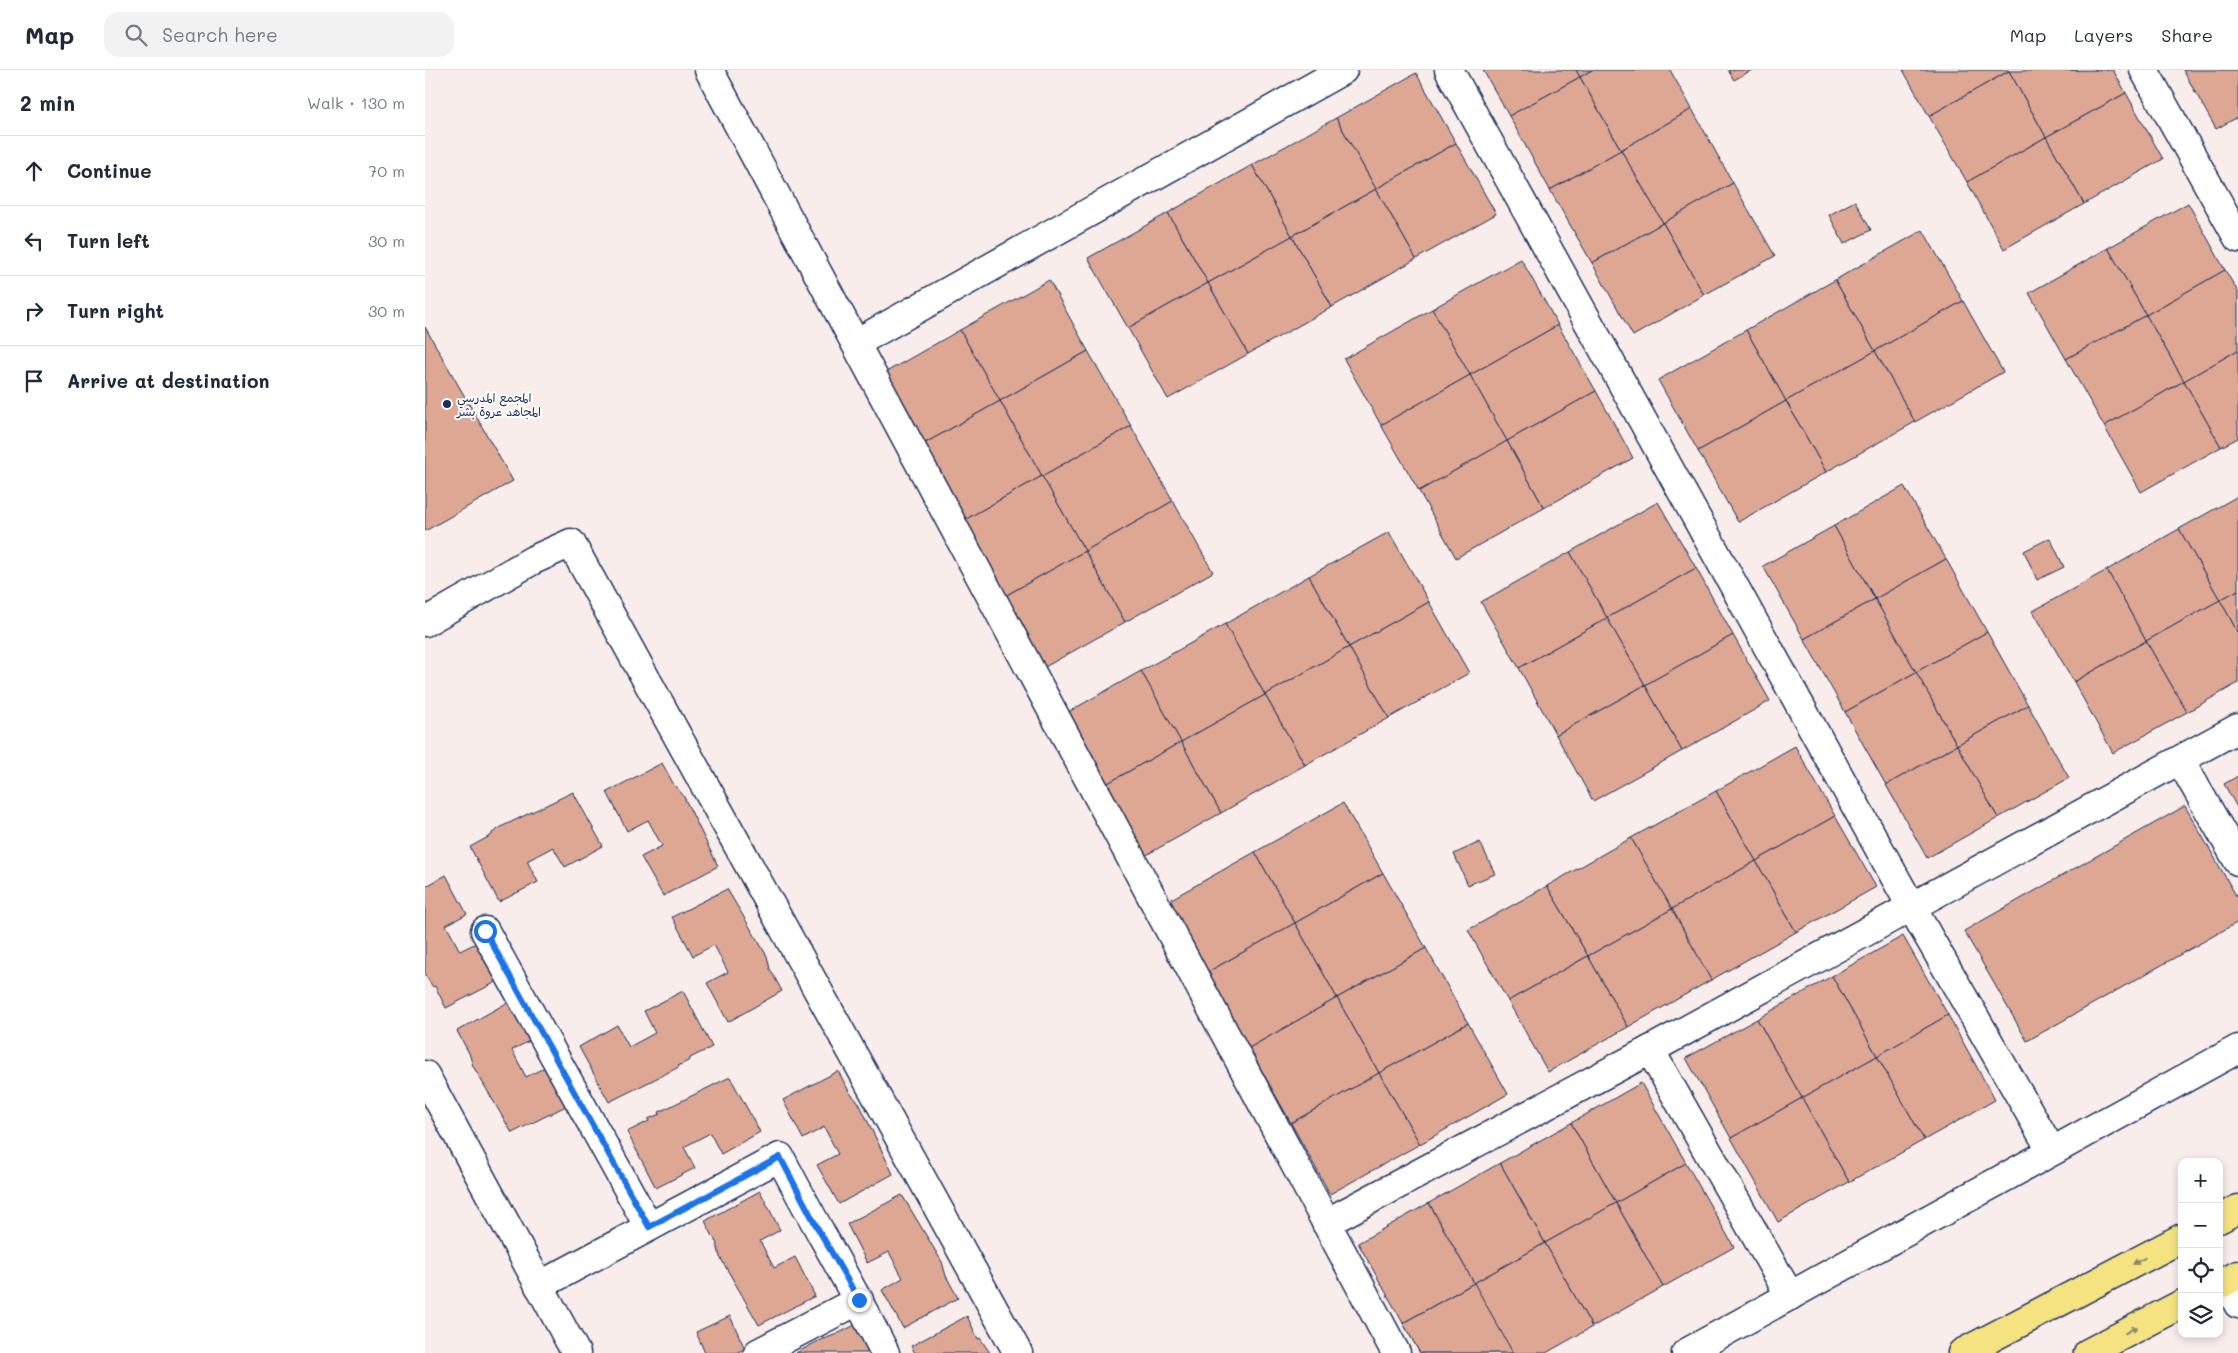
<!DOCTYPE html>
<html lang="en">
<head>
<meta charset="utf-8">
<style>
	body { margin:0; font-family:Mali,"Playpen Sans Arabic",sans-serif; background:#f2f2f3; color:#1f2937 }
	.controls { position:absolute; right:15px; bottom:15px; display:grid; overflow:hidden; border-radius:10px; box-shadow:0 2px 8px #0003 }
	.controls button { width:45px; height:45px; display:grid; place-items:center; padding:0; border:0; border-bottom:1px solid #e0e1e3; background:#fff; color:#1f2937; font:25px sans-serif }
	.stop { position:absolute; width:15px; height:15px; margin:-11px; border:4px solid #1a73e8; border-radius:50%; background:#fff }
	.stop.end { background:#1a73e8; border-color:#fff; box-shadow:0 1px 5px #0008 }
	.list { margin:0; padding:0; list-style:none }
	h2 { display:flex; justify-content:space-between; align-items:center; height:65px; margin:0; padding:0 20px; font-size:21px }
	h2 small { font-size:16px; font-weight:400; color:#747a83 }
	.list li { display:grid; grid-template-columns:32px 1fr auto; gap:15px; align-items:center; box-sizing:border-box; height:70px; padding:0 20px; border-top:1px solid #e0e1e3 }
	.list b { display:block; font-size:19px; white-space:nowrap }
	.list em { font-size:16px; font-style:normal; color:#747a83 }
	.icon { flex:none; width:28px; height:28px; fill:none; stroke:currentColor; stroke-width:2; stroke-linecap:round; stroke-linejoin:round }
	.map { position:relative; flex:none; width:1813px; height:1283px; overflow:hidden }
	header { display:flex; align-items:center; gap:30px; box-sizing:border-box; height:70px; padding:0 25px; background:#fff; border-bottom:1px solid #e0e1e3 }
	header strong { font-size:24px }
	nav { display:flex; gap:28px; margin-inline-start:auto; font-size:18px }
	.search { width:350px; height:45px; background:#f2f2f3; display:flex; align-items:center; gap:12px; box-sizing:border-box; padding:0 18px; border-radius:15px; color:#747a83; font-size:19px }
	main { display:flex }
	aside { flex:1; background:#fff }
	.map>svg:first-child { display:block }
	.building { fill:#dda794; stroke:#1b2f5e }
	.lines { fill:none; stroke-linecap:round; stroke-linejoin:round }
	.minor-casing { stroke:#1b2f5e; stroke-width:31 }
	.highway-casing { stroke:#1b2f5e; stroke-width:31 }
	.minor { stroke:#fff; stroke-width:28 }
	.highway { stroke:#f5e382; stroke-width:28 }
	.oneway { fill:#888970 }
	.route { stroke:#1a73e8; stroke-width:6 }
	.poi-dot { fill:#1b2f5e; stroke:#fff; stroke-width:2 }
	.labels { text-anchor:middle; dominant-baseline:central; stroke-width:4; stroke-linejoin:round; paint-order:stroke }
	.poi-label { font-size:12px; fill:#1b2f5e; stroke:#fff; text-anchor:start }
</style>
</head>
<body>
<header>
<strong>Map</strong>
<div class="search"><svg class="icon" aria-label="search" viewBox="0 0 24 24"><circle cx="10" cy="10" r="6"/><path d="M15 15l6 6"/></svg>Search here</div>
<nav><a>Map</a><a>Layers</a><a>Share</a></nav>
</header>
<main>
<aside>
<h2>2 min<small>Walk · 130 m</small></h2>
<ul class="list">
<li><svg class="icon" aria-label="ahead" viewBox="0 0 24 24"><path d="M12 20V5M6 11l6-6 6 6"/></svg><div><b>Continue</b></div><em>70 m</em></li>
<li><svg class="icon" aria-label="left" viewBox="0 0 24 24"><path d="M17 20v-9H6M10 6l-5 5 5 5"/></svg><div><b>Turn left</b></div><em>30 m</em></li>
<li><svg class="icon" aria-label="right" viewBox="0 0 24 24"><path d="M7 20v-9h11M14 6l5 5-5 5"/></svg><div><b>Turn right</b></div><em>30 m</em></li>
<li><svg class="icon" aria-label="arrive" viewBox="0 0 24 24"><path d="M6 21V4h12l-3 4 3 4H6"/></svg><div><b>Arrive at destination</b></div></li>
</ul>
</aside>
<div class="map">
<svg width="1813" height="1283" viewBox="0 0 1813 1283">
	<rect width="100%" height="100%" fill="#f8edea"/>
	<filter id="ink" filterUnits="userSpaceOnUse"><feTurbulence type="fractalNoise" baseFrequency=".02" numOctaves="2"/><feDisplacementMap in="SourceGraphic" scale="10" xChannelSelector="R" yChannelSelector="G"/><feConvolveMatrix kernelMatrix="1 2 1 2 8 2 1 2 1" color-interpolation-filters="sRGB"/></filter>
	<g filter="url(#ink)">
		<!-- building -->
		<g class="building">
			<polygon points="1058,0 1151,0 1155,7 1084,46"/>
			<polygon points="1151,0 1167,0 1155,7"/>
			<polygon points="1167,0 1245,0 1267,39 1196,80 1155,7"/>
			<polygon points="1303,0 1327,0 1309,10"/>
			<polygon points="1478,0 1583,0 1584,1 1504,46"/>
			<polygon points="1688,0 1701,23 1621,67 1584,1"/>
			<polygon points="1758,0 1813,0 1813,47 1791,59"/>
			<polygon points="1584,1 1621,67 1542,112 1504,46"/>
			<polygon points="991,3 1031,73 951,119 911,48"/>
			<polygon points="1155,7 1196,80 1125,120 1084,46"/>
			<polygon points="1701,23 1738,89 1659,134 1621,67"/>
			<polygon points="1267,39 1308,113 1238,153 1196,80"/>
			<polygon points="911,48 951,119 867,166 827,95"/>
			<polygon points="1621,67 1659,134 1579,179 1542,112"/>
			<polygon points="1031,73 1071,144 991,189 951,119"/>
			<polygon points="1196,80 1238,153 1167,193 1125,120"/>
			<polygon points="827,95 867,166 783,213 743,143"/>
			<polygon points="1308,113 1350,186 1279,225 1238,153"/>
			<polygon points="951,119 991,189 907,237 867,166"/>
			<polygon points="1430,131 1446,160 1419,174 1404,145"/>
			<polygon points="1763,133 1800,200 1721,245 1683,178"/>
			<polygon points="743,143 783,213 703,258 663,188"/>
			<polygon points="1238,153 1279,225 1208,266 1167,193"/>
			<polygon points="1498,160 1538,231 1450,281 1410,210"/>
			<polygon points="867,166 907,237 823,284 783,213"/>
			<polygon points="1683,178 1721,245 1641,289 1604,223"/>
			<polygon points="1096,189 1133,255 1045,305 1007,239"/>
			<polygon points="1800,200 1813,222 1813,280 1759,311 1721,245"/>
			<polygon points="624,210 663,281 575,331 535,260"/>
			<polygon points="1410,210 1450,281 1361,331 1321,260"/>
			<polygon points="783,213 823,284 743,329 703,258"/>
			<polygon points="1538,231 1578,302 1490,352 1450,281"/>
			<polygon points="1007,239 1045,305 956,355 919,289"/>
			<polygon points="1721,245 1759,311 1679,356 1641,289"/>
			<polygon points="1133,255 1171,321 1082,371 1045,305"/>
			<polygon points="0,257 88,411 0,461"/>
			<polygon points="535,260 575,331 486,381 447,310"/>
			<polygon points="1321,260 1361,331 1273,381 1233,310"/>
			<polygon points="1813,280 1813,368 1796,377 1759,311"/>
			<polygon points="663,281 706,356 617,406 575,331"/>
			<polygon points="1450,281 1490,352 1401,402 1361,331"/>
			<polygon points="1045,305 1082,371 994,421 956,355"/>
			<polygon points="1759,311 1796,377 1716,422 1679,356"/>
			<polygon points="1171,321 1208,388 1119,438 1082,371"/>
			<polygon points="575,331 617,406 529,456 486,381"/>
			<polygon points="1361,331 1401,402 1313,452 1273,381"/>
			<polygon points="706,356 748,431 660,481 617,406"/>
			<polygon points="1082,371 1119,438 1031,488 994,421"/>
			<polygon points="617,406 660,481 571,531 529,456"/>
			<polygon points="1479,416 1521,489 1450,529 1409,456"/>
			<polygon points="1813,426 1813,520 1795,530 1754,459"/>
			<polygon points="748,431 788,502 700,552 660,481"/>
			<polygon points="1233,432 1271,498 1182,548 1145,482"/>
			<polygon points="1409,456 1450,529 1379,569 1338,496"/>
			<polygon points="1754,459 1795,530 1721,571 1682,500"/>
			<polygon points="964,462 1004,532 924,577 884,506"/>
			<polygon points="1625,468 1639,497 1612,510 1599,481"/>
			<polygon points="660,481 700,552 611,602 571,531"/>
			<polygon points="1145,482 1182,548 1094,598 1056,532"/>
			<polygon points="1521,489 1562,562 1491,602 1450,529"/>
			<polygon points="1271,498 1308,565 1220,615 1182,548"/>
			<polygon points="1682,500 1721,571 1649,612 1608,541"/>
			<polygon points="884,506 924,577 840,625 800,554"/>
			<polygon points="1813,520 1813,563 1795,530"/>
			<polygon points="1450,529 1491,602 1420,642 1379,569"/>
			<polygon points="1795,530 1813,563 1813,613 1762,642 1721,571"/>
			<polygon points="1004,532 1044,603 964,648 924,577"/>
			<polygon points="1182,548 1220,615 1131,665 1094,598"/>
			<polygon points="800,554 840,625 756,672 716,601"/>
			<polygon points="1562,562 1603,635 1532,675 1491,602"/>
			<polygon points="1308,565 1345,631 1257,681 1220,615"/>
			<polygon points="1721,571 1762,642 1688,683 1649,612"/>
			<polygon points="924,577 964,648 880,695 840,625"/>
			<polygon points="716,601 756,672 676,717 636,646"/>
			<polygon points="1491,602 1532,675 1461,715 1420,642"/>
			<polygon points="1220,615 1257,681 1168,731 1131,665"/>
			<polygon points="840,625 880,695 796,743 756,672"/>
			<polygon points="1603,635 1644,708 1573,748 1532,675"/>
			<polygon points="756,672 796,743 716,788 676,717"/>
			<polygon points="1532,675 1573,748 1502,788 1461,715"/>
			<polygon points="1370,676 1410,746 1331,791 1291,721"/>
			<polygon points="237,693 249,715 258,725 293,796 238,826 216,787 237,776 223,750 202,761 182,722"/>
			<polygon points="1813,706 1813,739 1799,714"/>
			<polygon points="1291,721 1331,791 1247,839 1206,768"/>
			<polygon points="148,722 178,776 140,797 128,777 102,791 113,812 74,832 45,777 67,765 67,763 78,756"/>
			<polygon points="918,733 958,803 870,853 830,782"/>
			<polygon points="1760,736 1813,829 1813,852 1602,971 1539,861"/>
			<polygon points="1410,746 1451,817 1371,862 1331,791"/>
			<polygon points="1206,768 1247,839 1163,886 1122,816"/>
			<polygon points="1055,772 1070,804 1043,815 1029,784"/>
			<polygon points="830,782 870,853 781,903 741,832"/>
			<polygon points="1331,791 1371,862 1286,910 1247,839"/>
			<polygon points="958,803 1001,878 912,928 870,853"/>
			<polygon points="21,805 42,844 21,855 35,881 57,870 77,909 21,938 10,916 8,917 0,905 0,817"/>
			<polygon points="1122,816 1163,886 1083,931 1043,860"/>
			<polygon points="302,819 342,886 345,899 357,921 303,952 282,913 303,902 289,875 268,886 247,847"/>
			<polygon points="1247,839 1286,910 1203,957 1163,886"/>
			<polygon points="870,853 912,928 824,978 781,903"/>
			<polygon points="1478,866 1523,945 1452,986 1407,906"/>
			<polygon points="1001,878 1043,953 954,1003 912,928"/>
			<polygon points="1163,886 1203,957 1123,1002 1083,931"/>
			<polygon points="1407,906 1452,986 1377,1028 1332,949"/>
			<polygon points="258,921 287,977 265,988 265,990 253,996 254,997 184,1032 154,977 192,955 204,977 230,963 219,941"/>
			<polygon points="912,928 954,1003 866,1053 824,978"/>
			<polygon points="87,930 108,969 87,980 101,1007 123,996 143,1035 87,1063 48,996 44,983 32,961"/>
			<polygon points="1523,945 1570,1030 1499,1070 1452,986"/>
			<polygon points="1332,949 1377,1028 1306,1068 1261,988"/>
			<polygon points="1043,953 1083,1024 995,1074 954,1003"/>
			<polygon points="1452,986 1499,1070 1424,1112 1377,1028"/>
			<polygon points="413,1001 425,1023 434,1033 468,1104 414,1134 392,1095 413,1084 399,1057 378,1069 358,1030"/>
			<polygon points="954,1003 995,1074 905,1124 866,1053"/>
			<polygon points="305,1007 335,1062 296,1084 285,1063 259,1077 270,1098 231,1118 202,1062 224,1051 223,1049 235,1044 234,1042"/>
			<polygon points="1216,1013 1261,1093 1191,1133 1146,1053"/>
			<polygon points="1377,1028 1424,1112 1353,1152 1306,1068"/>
			<polygon points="1146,1053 1191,1133 1120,1173 1075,1093"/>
			<polygon points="1075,1093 1120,1173 1049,1213 1004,1133"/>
			<polygon points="1261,1093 1309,1177 1238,1217 1191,1133"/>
			<polygon points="335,1121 355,1160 335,1171 349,1198 370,1187 390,1226 334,1255 295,1187 292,1174 280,1151"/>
			<polygon points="477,1125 517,1192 521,1206 533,1228 478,1258 457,1220 478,1208 464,1182 442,1193 422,1154"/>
			<polygon points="1004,1133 1049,1213 978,1253 933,1173"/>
			<polygon points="1191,1133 1238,1217 1167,1257 1120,1173"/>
			<polygon points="1120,1173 1167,1257 1121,1283 995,1283 978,1253"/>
			<polygon points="1049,1213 1088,1283 995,1283 978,1253"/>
			<polygon points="305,1246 320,1279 310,1283 280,1283 271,1262"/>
			<polygon points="542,1246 553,1269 555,1268 565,1283 490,1283 486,1276"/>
			<polygon points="434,1253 451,1283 371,1283 399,1268 399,1269 412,1264"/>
		</g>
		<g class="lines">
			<defs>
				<g id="minor">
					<polyline points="284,0 971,1283"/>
					<polyline points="1024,0 1487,838 1626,1080"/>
					<polyline points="1719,0 1813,168"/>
					<polyline points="431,273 918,0"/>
					<polyline points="0,552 108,490 146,473 593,1283"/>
					<polyline points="1755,690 1813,791"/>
					<polyline points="60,861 224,1157"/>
					<polyline points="1225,980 1365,1226"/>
					<polyline points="0,1005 151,1283"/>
					<polyline points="901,1153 1225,980 1813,658"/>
					<polyline points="1801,1211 1813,1234"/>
					<path d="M 114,1216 L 355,1087 C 389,1153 427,1216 460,1283"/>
					<polyline points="333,1283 434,1230"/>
					<polyline points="1261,1283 1813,979"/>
				</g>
				<g id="highway">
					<polyline points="1794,1149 1813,1139"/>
					<polyline points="1794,1215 1813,1205"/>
					<polyline points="1537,1283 1757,1168"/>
					<polyline points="1663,1283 1757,1234"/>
				</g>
			</defs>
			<!-- minor casing -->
			<use href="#minor" class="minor-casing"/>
			<!-- highway casing -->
			<use href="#highway" class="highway-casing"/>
			<!-- minor -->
			<use href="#minor" class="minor"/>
			<!-- highway -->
			<use href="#highway" class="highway"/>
		</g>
		<!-- one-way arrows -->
		<defs><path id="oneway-solid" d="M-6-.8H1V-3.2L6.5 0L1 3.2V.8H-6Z" transform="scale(1.25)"/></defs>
		<g class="oneway">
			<use href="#oneway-solid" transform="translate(1714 1191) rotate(152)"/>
			<use href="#oneway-solid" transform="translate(1706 1260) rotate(-28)"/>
		</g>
	</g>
	<g class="lines" filter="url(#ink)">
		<!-- route -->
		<polyline class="route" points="60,861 224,1157 355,1087 392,1157 434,1230"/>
	</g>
	<!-- markers -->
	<circle class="poi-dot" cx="22" cy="334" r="5"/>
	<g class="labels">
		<!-- poi labels -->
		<g class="poi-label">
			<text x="32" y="327">المجمع المدرسي<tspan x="32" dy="14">المجاهد عروة بشر</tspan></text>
		</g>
	</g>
</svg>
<div class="controls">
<button>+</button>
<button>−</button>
<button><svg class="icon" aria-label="locate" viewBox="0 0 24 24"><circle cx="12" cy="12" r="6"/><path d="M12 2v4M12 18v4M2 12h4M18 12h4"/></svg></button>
<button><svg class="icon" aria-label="layers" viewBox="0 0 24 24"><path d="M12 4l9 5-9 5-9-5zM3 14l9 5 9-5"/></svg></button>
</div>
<div class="stop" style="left:60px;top:861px"></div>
<div class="stop end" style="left:434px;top:1230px"></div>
</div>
</main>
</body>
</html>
